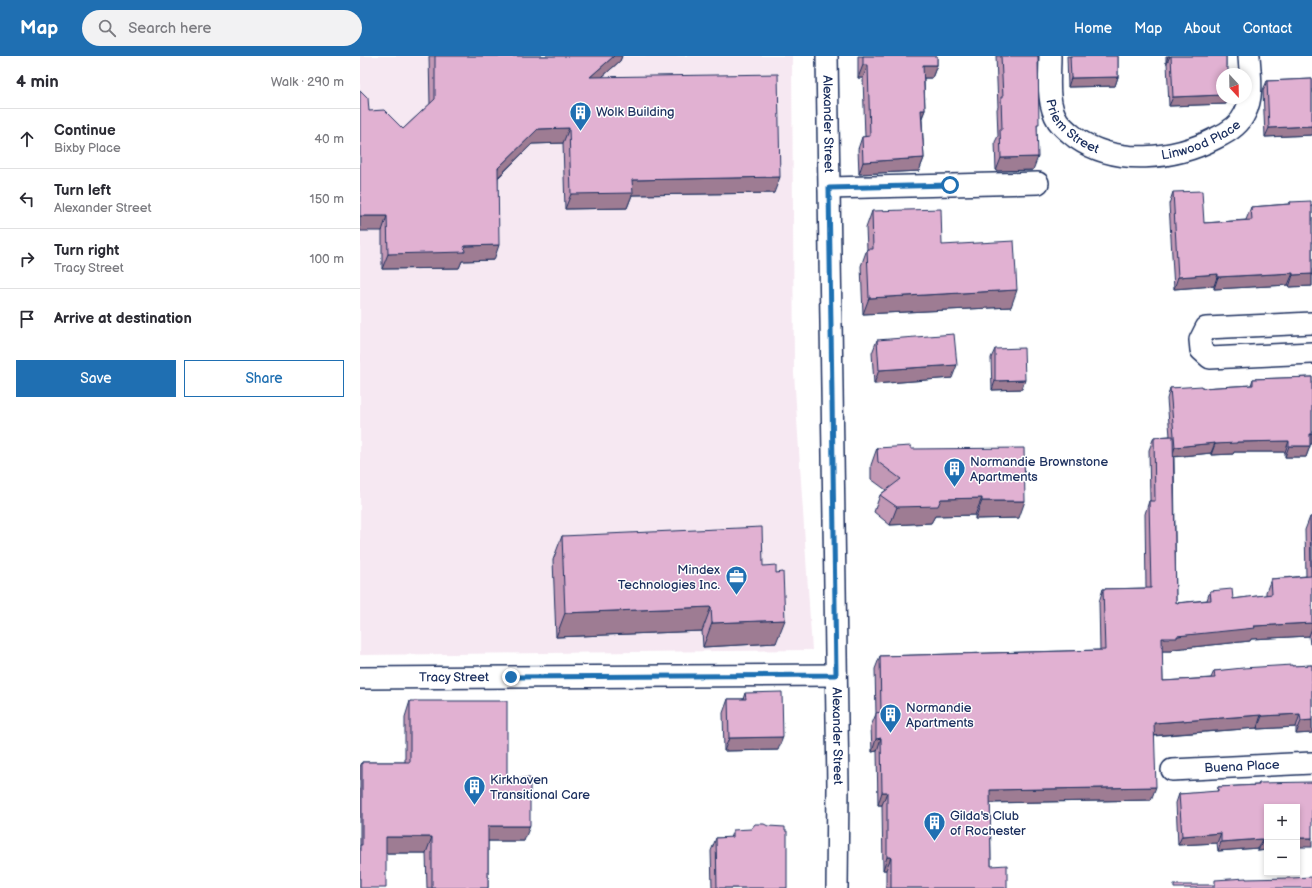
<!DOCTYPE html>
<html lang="en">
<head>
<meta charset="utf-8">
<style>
	body { margin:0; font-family:"Balsamiq Sans",sans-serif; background:#f2f2f3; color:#2b2b33 }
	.controls { position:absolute; right:12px; bottom:12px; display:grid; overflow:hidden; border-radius:0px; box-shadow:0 2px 6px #0003 }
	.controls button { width:36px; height:36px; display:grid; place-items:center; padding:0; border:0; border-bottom:1px solid #e1e1e2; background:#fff; color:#2b2b33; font:20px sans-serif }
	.compass { position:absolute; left:856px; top:12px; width:36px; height:36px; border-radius:50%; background:#fff; box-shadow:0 2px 6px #0003; rotate:158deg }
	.stop { position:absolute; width:12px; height:12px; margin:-9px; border:3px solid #1f6fb2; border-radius:50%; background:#fff }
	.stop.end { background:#1f6fb2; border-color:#fff; box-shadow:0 1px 4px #0008 }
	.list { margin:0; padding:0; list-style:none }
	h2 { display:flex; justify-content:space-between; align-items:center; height:52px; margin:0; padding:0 16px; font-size:17px }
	h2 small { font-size:13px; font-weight:400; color:#7c7c81 }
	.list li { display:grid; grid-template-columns:26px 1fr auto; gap:12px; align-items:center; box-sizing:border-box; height:60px; padding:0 16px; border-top:1px solid #e1e1e2 }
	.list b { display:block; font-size:15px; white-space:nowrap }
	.list p { margin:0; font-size:13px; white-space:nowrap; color:#7c7c81 }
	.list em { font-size:13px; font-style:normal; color:#7c7c81 }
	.actions { display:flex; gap:8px; padding:12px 16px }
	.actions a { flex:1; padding:9px 0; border:1px solid #1f6fb2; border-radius:0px; text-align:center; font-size:14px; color:#1f6fb2 }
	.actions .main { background:#1f6fb2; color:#fff }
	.icon { flex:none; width:22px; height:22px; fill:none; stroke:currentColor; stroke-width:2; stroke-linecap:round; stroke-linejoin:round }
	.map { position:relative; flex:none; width:952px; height:832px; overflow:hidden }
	header { display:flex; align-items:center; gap:24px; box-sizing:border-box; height:56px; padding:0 20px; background:#1f6fb2; color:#fff }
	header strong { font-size:19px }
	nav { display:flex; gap:22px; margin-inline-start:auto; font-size:14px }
	.search { width:280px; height:36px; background:#f2f2f3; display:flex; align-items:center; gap:10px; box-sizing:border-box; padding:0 14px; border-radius:22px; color:#7c7c81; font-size:15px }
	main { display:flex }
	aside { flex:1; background:#fff }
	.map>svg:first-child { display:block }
	.built { fill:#f6e8f2 }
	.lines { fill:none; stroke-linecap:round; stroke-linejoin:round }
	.minor-casing { stroke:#1b2f5e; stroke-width:24 }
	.minor { stroke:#fff; stroke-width:21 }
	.wall { fill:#c298b5; stroke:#1b2f5e }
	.shaded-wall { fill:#9e7c93; stroke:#1b2f5e }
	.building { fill:#e1b1d2; stroke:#1b2f5e }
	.route { stroke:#1f6fb2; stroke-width:5 }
	.labels { text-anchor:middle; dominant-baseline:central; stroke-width:3; stroke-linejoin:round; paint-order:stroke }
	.poi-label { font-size:13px; fill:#1b2f5e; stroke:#fff; text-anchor:start }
	.street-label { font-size:13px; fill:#1b2f5e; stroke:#fff }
</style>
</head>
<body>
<header>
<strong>Map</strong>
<div class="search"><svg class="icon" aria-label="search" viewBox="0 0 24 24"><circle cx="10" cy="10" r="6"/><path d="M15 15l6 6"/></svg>Search here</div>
<nav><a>Home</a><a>Map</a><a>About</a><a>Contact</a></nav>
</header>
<main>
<aside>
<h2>4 min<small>Walk · 290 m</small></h2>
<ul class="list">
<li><svg class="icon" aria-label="ahead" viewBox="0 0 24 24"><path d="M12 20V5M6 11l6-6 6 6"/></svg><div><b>Continue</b><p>Bixby Place</p></div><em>40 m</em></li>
<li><svg class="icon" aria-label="left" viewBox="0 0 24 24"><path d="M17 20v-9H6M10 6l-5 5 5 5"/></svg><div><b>Turn left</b><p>Alexander Street</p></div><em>150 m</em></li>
<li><svg class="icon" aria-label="right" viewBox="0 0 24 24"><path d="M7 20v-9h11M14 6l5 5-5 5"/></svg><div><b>Turn right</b><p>Tracy Street</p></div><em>100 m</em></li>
<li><svg class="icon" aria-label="arrive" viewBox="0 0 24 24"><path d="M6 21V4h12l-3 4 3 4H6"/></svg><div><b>Arrive at destination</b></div></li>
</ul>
<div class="actions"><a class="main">Save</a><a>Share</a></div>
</aside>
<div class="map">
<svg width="952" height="832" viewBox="0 0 952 832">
	<rect width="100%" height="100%" fill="#fff"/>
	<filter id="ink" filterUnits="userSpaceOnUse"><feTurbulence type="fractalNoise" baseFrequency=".025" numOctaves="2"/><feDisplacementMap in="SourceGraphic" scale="8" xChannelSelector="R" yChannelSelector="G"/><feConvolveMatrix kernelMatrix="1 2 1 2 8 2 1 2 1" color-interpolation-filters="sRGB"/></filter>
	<g filter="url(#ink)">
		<!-- built -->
		<polygon class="built" points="0,0 432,0 434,317 452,594 0,599"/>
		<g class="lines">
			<defs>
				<g id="minor">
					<path id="s1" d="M 467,0 L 478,731 L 477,832"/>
					<path id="s2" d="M 690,0 C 690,21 686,47 698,65 C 703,72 710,77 716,82 C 756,110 814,104 856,82 C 867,77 880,69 885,57 C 894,40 890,18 889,0"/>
					<polyline points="469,132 678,127"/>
					<polyline points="952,267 846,272 840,284 841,294 850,302 952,297"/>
					<path id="s3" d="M 0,622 L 476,619"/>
					<path id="s4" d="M 812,714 L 952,707"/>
				</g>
			</defs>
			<!-- minor casing -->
			<use href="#minor" class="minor-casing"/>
			<!-- minor -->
			<use href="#minor" class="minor"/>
		</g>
		<!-- wall -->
		<g class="wall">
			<polygon points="69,0 262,0 260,5 242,21 414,137 272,139 267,152 205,153 203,87 172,88 138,122 134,204 102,205 99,212 22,213 22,175 9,55 43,73 70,48"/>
			<polygon points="498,0 577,0 577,9 572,22 564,22 565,54 562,62 564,102 559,115 499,118 498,93 502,81 505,81 503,22 498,22"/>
			<polygon points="636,0 678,0 677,73 673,114 636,115 635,86 638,80 637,53 638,51"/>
			<polygon points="707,0 758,0 758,21 755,30 708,31"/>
			<polygon points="806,0 866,0 866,48 809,50 807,7 806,7"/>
			<polygon points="952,23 952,79 905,81 903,34 907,25"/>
			<polygon points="813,136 844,167 886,164 891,151 929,148 930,146 952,150 952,230 929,231 928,229 854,233 854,230 814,233 809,148"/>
			<polygon points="512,155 582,189 651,251 503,258 501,210 507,193 506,172"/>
			<polygon points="517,284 592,322 514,328 512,297"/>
			<polygon points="635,293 662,333 632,334 631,302"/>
			<polygon points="952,321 952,388 950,388 950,390 946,401 925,401 925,396 874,396 873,398 851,399 851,397 814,401 816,547 847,544 850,535 873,543 906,539 906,536 911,523 946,520 945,474 950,461 952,461 952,588 950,588 949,580 891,583 890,585 813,593 812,595 802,595 803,625 851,622 854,615 952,609 952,677 936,678 936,671 897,673 897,672 794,680 791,744 630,747 631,810 647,832 526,832 526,814 523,814 522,749 518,749 517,695 512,696 511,670 516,658 515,613 520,600 740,594 739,546 743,533 786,532 785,458 789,445 790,445 789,394 794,381 810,380 807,343 810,332 842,332 891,329 893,323"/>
			<polygon points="517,392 551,393 659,462 615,463 615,459 575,460 571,467 530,469 514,456 520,439 526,434 511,423 511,409"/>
			<polygon points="202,480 403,510 416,587 343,591 342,575 196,581 193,504"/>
			<polygon points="385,637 418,694 364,695 363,657 368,643 383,643"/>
			<polygon points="50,645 147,722 164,785 128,785 128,832 67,832 66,797 26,797 0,832 0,711 2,706 45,706 45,661"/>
			<polygon points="899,727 907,751 907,794 898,795 898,792 858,795 857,787 818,789 816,747 819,738 857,736 858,731 898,729"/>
			<polygon points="373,774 427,832 352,832 351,795 356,782 370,782"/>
		</g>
		<!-- shaded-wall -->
		<g class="shaded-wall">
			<polygon points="254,0 262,0 260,5 224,37 230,21"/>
			<polygon points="808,0 810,0 807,7 806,7"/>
			<polygon points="503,9 508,9 503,22 498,22"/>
			<polygon points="563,9 577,9 572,22 559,22"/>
			<polygon points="758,21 755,30 708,31 711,22"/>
			<polygon points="862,39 862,42 868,42 866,48 809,50 813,41"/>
			<polygon points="561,54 565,54 560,66"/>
			<polygon points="952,70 952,79 905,81 909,72"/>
			<polygon points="209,72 203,87 172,88 132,127 138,112 178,73"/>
			<polygon points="678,101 673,114 636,115 641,102"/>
			<polygon points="564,102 559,115 499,118 503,106"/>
			<polygon points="420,121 414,137 272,139 267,152 205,153 211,138 272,124"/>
			<polygon points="0,160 27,160 22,175 0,175"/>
			<polygon points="139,189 134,204 102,205 99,212 22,213 28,198 104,190"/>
			<polygon points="933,217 928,229 854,233 858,221"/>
			<polygon points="858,218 854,230 814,233 818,221"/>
			<polygon points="952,218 952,230 929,231 933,219"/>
			<polygon points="657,234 651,251 503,258 509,242"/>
			<polygon points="597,309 592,322 514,328 519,314"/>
			<polygon points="665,324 662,333 632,334 635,325"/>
			<polygon points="950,378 952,378 952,388 947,388"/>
			<polygon points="929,385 925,396 874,396 873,398 851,399 855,388 877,386"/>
			<polygon points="855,387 851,397 812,401 815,391"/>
			<polygon points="929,390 950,390 946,401 925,401"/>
			<polygon points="622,442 615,459 575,460 571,467 530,469 537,451 581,443"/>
			<polygon points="622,445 665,445 659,462 615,463"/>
			<polygon points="351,551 342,575 196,581 205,557"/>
			<polygon points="425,564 416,587 343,591 352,567"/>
			<polygon points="952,567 952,572 949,580 891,583 890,585 813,593 812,595 797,595 802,582 894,570"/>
			<polygon points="952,581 952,588 950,588"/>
			<polygon points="940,658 936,671 897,673 902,660"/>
			<polygon points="901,659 897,672 789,680 794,667"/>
			<polygon points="952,664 952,677 936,678 941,665"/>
			<polygon points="423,681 418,694 364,695 369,682"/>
			<polygon points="521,682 517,695 512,696 516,683"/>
			<polygon points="796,731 791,744 625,747 630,734"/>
			<polygon points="522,736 527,736 522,749 518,749"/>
			<polygon points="128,770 170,770 164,785 122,785"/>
			<polygon points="861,777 857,787 818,789 822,780"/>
			<polygon points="26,781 72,781 66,797 21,797"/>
			<rect x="937" y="782" width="15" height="9"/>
			<polygon points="902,783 898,792 858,795 861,786"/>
			<polygon points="907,785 907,794 898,795 902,786"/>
			<polygon points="527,801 531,801 526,814 523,814"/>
		</g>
		<!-- building -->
		<g class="building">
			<polygon points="75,0 254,0 230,21 418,18 420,121 272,124 273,137 211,138 209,72 178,73 138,112 139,189 104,190 105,196 28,198 27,160 0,160 0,34 8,42 9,55 24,54 43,73 75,43"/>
			<polygon points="503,0 577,0 577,9 563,9 565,54 561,54 564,102 503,106 502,81 510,80 508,9 503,9"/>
			<polygon points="641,0 678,0 679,68 677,68 678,101 641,102 640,73 642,73 641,41 643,41"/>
			<polygon points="710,0 758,0 758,21 711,22"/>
			<polygon points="811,0 866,0 866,11 868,11 868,18 862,18 862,39 813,41"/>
			<polygon points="952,23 952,70 909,72 907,25"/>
			<polygon points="842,135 844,167 892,164 891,151 930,148 930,146 951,145 951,150 952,150 952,218 933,219 933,217 858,221 858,218 818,221 813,136"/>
			<polygon points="581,153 582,189 654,185 657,234 509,242 507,193 513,193 512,155"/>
			<polygon points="594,278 597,309 519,314 517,284"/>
			<polygon points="664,292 665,324 635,325 635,293"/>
			<polygon points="952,321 952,378 950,378 950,390 929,390 929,385 877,386 877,387 855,388 855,387 815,391 810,332 842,330 842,332 893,329 893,323"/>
			<polygon points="813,380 816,547 851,544 850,535 872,533 873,543 912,538 911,523 951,520 950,461 952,461 952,567 894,570 895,572 817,580 817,582 802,582 803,625 855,622 854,615 883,612 932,609 932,610 952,609 952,664 941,665 940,658 902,660 901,659 794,667 796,731 630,734 631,810 647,809 647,832 531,832 531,801 527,801 527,736 522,736 521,682 516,683 516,657 521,656 520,600 745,594 743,533 791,532 789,445 795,445 794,381"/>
			<polygon points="551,390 551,393 664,392 665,445 622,445 622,442 581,443 578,450 537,451 520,439 541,423 518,406 517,392"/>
			<polygon points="402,471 403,510 416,509 416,517 423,516 425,564 352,567 351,551 205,557 202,480"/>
			<polygon points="422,636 423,681 369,682 368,643 386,643 385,637"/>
			<polygon points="50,645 147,645 147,722 170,722 170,770 128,770 128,832 72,832 72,781 26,781 26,832 0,832 0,789 2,789 2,706 50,706"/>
			<polygon points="952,726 952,782 937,782 937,751 907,751 907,785 902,786 902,783 861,786 861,777 822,780 819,738 858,735 858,731 899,729 899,727"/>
			<polygon points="395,768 404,768 408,770 425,771 425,775 427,775 427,832 357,832 356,782 373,781 373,774 391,773"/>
			<polygon points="952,821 952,832 814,832 814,829 855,829 855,824 886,822 886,823 931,822"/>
		</g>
	</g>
	<g class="lines" filter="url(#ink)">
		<!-- route -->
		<polyline class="route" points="151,621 476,619 469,132 590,129"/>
	</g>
	<!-- icons -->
	<defs>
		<symbol id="building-pin" viewBox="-11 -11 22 30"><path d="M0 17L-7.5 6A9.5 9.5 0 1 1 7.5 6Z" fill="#1f6fb2" stroke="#fff"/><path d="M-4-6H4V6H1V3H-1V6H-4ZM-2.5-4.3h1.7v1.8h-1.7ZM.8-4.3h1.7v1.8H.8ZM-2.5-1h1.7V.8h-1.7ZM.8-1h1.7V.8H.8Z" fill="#fff"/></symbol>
		<symbol id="office-pin" viewBox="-11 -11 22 30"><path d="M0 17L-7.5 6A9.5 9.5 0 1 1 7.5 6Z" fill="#1f6fb2" stroke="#fff"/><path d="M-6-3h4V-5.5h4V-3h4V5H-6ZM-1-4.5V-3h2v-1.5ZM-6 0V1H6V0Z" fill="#fff"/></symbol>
	</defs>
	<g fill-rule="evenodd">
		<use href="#building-pin" x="208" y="44" width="25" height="34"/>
		<use href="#building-pin" x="582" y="400" width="25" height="34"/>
		<use href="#office-pin" x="364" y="508" width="25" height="34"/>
		<use href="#building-pin" x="518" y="646" width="25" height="34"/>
		<use href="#building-pin" x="102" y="718" width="25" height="34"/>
		<use href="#building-pin" x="562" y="754" width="25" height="34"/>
	</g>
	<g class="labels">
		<!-- poi labels -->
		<g class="poi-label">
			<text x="236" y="56">Wolk Building</text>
			<text x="610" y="406">Normandie Brownstone<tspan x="610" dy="15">Apartments</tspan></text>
			<text x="360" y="514" text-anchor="end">Mindex<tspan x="360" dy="15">Technologies Inc.</tspan></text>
			<text x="546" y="652">Normandie<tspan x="546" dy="15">Apartments</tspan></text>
			<text x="130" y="724">Kirkhaven<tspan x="130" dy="15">Transitional Care</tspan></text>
			<text x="590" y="760">Gilda's Club<tspan x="590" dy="15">of Rochester</tspan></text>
		</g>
		<!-- street labels -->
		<g class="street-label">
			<text stroke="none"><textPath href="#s2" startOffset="80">Priem Street</textPath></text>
			<text stroke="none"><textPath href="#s1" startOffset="68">Alexander Street</textPath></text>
			<text stroke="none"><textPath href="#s2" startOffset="223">Linwood Place</textPath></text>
			<text stroke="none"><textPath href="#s3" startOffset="94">Tracy Street</textPath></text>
			<text stroke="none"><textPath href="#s1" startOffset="680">Alexander Street</textPath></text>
			<text stroke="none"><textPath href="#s4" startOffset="70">Buena Place</textPath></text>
		</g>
	</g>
</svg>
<div class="controls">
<button>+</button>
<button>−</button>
</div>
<svg class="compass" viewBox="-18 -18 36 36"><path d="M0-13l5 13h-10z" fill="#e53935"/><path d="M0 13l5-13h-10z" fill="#7c7c81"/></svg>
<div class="stop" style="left:590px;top:129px"></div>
<div class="stop end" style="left:151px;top:621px"></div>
</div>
</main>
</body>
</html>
